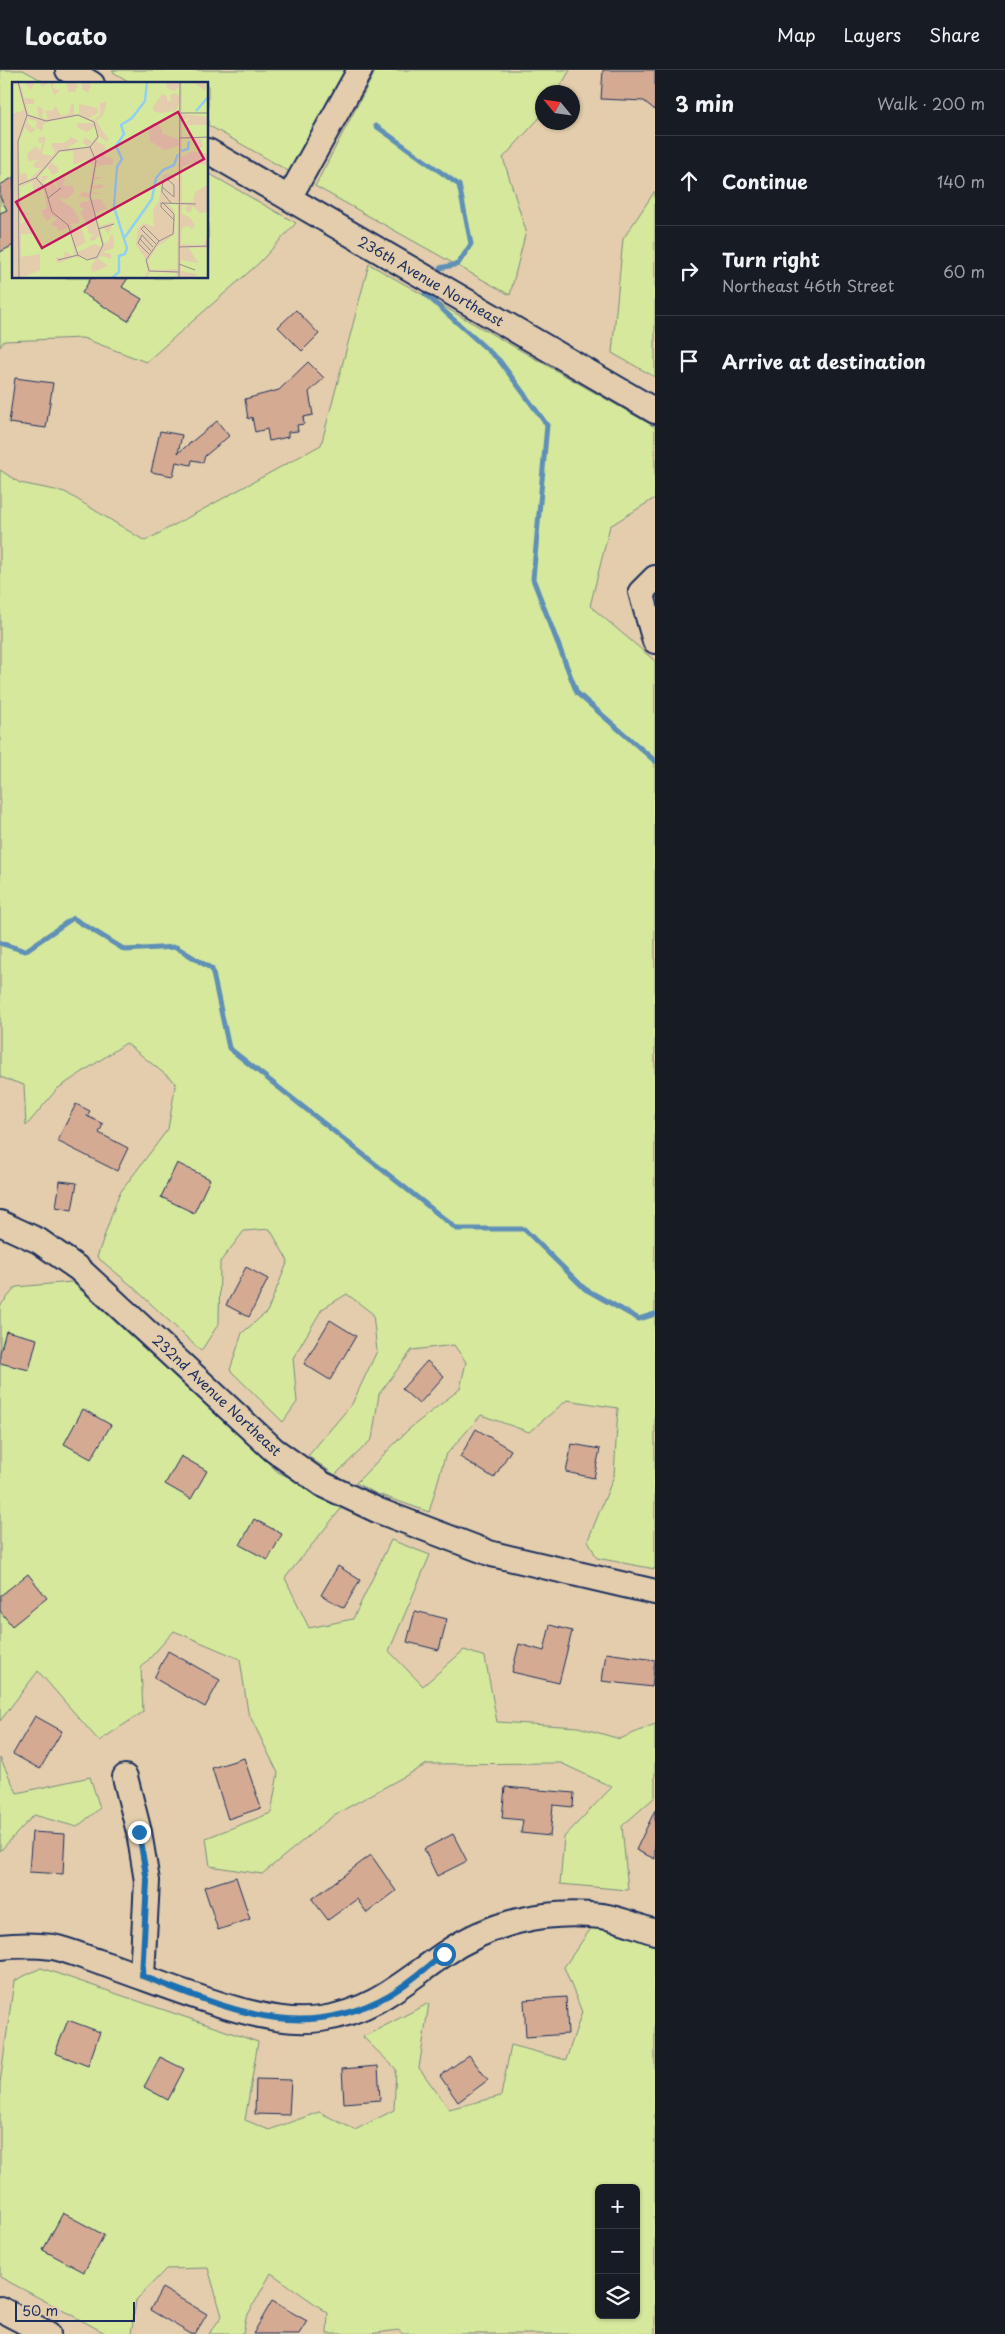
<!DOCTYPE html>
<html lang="en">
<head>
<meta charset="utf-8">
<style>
	body { margin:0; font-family:"Playpen Sans",sans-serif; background:#20242c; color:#f1f3f6 }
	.controls { position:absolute; right:15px; bottom:15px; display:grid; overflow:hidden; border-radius:8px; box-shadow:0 1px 4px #0004 }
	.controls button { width:45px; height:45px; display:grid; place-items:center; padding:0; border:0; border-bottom:1px solid #363941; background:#171b24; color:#f1f3f6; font:25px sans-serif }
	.compass { position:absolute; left:535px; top:15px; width:45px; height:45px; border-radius:50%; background:#171b24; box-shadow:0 1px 4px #0004; rotate:299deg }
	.scale { position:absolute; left:15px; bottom:12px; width:120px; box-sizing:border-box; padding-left:5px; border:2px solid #1b2f5e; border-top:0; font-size:14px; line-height:18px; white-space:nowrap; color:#1b2f5e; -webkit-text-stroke:4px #e3cdac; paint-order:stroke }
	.stop { position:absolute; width:15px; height:15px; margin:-11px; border:4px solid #1f6fb2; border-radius:50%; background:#fff }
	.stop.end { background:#1f6fb2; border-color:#fff; box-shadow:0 1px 5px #0008 }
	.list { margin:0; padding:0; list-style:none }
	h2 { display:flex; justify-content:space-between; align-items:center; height:65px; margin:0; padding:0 20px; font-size:21px }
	h2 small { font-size:16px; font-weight:400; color:#9ea1a6 }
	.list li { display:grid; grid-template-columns:32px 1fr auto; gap:15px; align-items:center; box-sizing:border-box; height:90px; padding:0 20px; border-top:1px solid #363941 }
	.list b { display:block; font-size:19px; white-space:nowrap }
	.list p { margin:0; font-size:16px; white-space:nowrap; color:#9ea1a6 }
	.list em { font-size:16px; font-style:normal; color:#9ea1a6 }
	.icon { flex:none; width:28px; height:28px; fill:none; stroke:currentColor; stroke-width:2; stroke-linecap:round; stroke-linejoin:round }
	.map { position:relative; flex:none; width:655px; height:2264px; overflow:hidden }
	header { display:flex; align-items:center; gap:30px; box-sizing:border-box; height:70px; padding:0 25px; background:#171b24; border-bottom:1px solid #363941 }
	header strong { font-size:24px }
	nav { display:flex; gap:28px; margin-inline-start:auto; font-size:18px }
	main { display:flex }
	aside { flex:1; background:#171b24 }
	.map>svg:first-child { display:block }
	.green { fill:#d5e89c; stroke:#788c7d; fill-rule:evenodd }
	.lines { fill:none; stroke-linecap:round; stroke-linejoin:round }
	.stream { stroke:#6190b6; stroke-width:5 }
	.building { fill:#d4aa93; stroke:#1b2f5e }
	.minor-casing { stroke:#1b2f5e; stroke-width:28 }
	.minor { stroke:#e3cdac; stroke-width:24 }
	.route { stroke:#1f6fb2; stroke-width:6 }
	.labels { text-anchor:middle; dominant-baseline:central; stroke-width:4; stroke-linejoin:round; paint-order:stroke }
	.street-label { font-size:14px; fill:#1b2f5e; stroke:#e3cdac }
	.inset-river { fill:none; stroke:#90d1f1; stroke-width:2.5 }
	.inset-road { fill:none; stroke:#938e8d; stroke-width:1 }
	.view { fill:#c2185b; fill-opacity:0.15; stroke:#c2185b; stroke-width:2.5 }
	.inset-edge { fill:none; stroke:#1b2f5e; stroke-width:2.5 }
</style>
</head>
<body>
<header>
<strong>Locato</strong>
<nav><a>Map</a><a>Layers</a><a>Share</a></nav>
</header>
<main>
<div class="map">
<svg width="655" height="2264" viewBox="0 0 655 2264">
	<rect width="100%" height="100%" fill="#e3cdac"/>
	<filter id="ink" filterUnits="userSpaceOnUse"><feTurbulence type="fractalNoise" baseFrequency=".02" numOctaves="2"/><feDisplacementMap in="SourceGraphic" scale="10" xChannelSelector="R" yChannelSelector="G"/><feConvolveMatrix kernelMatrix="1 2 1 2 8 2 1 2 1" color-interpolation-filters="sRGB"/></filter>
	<g filter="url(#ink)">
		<!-- green -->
		<g class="green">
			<polygon points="0,0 23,0 48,14 14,14 14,208 208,208 208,103 296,153 258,194 146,292 83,268 4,271 0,277"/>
			<polygon points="113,0 348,0 292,103 208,55 208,14 133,14 113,2"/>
			<polygon points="376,0 570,0 557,22 542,22 542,45 503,88 526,161 510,225 315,116"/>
			<polygon points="655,121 655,307 612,283 623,169"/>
			<polygon points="369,194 655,357 655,428 610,456 590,536 655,591 655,1499 597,1488 588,1470 614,1406 618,1338 567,1330 529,1362 481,1345 445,1386 429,1442 375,1423 356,1413 409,1359 460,1319 466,1292 454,1275 412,1280 379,1324 372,1369 335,1405 308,1386 352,1334 377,1281 373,1244 347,1224 322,1239 293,1288 297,1332 283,1352 230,1300 242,1263 267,1242 288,1191 270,1159 244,1161 220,1192 219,1253 201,1281 131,1215 97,1187 119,1124 168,1059 176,1013 126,973 57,1019 26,1056 24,1015 0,1007 0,400 20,413 65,422 145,471 321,375"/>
			<polygon points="72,1212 278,1402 344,1435 285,1508 309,1558 353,1549 391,1470 430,1485 389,1581 423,1616 464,1580 485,1587 497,1652 578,1657 620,1669 655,1654 655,1727 622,1756 628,1820 560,1814 564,1767 612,1717 561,1693 427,1694 334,1745 262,1804 210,1796 206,1768 271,1743 278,1703 248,1642 240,1589 174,1561 141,1598 143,1642 99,1671 38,1601 0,1651 0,1236 16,1217"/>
			<polygon points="0,1688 17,1723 90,1707 100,1738 77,1757 34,1745 0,1781"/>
			<path d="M 592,1857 L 655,1871 L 655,2264 L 403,2264 L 398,2260 L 369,2264 L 327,2264 L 328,2243 L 271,2203 L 246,2248 L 243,2264 L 209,2264 L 222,2246 L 208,2198 L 166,2199 L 136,2230 L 131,2264 L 107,2264 L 0,2207 L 0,2013 L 14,1911 L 41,1898 L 258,1972 L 245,2050 L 269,2060 L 319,2042 L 355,2060 L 394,2040 L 396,1999 L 363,1967 L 429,1933 L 419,1998 L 449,2039 L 501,2026 L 511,1975 L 566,1990 L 582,1942 L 564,1897 ZM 599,2118 L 636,2118 L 636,2245 L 599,2245 Z"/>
		</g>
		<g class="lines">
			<!-- stream -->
			<g class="stream">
				<polyline points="376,56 459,115 471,174 458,194 440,198"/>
				<polyline points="425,224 499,290 547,355 533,509 577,623 655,691"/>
				<polyline points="0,873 25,881 73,848 125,880 176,877 212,899 229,978 457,1159 524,1159 585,1219 639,1249 655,1244"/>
			</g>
		</g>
		<!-- building -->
		<g class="building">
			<polygon points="603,0 655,0 655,40 644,31 601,29"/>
			<polygon points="14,107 14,175 0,182 0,143 7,140 0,127 0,115"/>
			<polygon points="91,208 128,208 122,217 142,229 128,251 82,223"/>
			<polygon points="296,240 319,264 302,281 278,257"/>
			<polygon points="308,292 324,308 309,322 313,345 303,347 304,354 297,355 298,361 288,362 288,367 269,371 267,359 255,362 252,347 248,349 245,329 279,320"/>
			<polygon points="15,308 53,313 46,358 9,353"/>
			<polygon points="217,351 229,366 205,386 203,392 192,390 191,395 176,392 173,406 151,402 160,361 182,365 178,383"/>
			<polygon points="76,1034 90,1041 87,1046 103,1054 99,1063 128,1078 117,1101 57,1071"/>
			<polygon points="177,1093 210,1109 194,1143 161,1127"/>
			<polygon points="60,1111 77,1113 72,1140 56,1137"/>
			<polygon points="246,1197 268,1209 249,1247 226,1235"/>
			<polygon points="330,1250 356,1266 330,1310 304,1294"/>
			<polygon points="6,1261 37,1269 29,1300 0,1293 0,1283"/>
			<polygon points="427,1291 444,1306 419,1334 402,1319"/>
			<polygon points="83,1339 111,1355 91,1389 64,1374"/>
			<polygon points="476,1359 511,1380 494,1408 460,1387"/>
			<polygon points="572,1374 600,1379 594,1408 566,1402"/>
			<polygon points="181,1386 207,1401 191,1429 165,1414"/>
			<polygon points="254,1449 282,1464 268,1490 240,1475"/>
			<polygon points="338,1496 360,1510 344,1538 321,1525"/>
			<polygon points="28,1504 47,1528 12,1556 0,1541 0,1526"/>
			<polygon points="415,1541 447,1549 439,1580 407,1572"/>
			<polygon points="550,1555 572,1561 559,1613 512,1602 519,1574 544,1581"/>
			<polygon points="168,1581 220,1610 205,1637 154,1608"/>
			<polygon points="606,1583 655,1590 652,1617 602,1611"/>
			<polygon points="35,1646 62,1661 40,1699 13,1684"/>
			<polygon points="244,1688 261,1738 228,1749 212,1698"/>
			<polygon points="505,1717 574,1723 573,1737 553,1735 550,1766 521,1763 523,1750 502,1748"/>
			<polygon points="655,1740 655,1789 636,1780"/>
			<polygon points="32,1762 65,1764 63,1804 29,1802"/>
			<polygon points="453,1764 467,1791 437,1806 424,1779"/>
			<polygon points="371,1785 396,1821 367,1843 357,1829 328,1850 312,1829"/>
			<polygon points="236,1807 250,1849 218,1860 204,1817"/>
			<polygon points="566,1927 568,1964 526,1967 524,1930"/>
			<polygon points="68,1950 100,1962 88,1996 55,1983"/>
			<polygon points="469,1985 488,2010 458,2032 440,2006"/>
			<polygon points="160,1987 184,1999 168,2030 144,2017"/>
			<polygon points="378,1996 380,2030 344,2033 342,1999"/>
			<polygon points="256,2009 291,2010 289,2045 255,2044"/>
			<polygon points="63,2143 104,2165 84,2202 43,2180"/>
			<polygon points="162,2218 207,2244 195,2264 191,2264 150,2240"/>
			<polygon points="272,2231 307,2251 299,2264 253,2264"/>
		</g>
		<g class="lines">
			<defs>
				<g id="minor">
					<polyline points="68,0 92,14"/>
					<polyline points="208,81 655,341"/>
					<polyline points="289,128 360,0"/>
					<polyline points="655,508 641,522 655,571"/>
					<polyline points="0,1153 39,1171 79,1199 274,1380 322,1414 379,1441 492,1484 655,1522"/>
					<polyline points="125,1707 139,1762 147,1811 142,1906"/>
					<path d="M 0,1877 C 18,1875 35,1875 53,1877 C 68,1880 84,1887 99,1892 C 146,1908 192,1927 239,1940 C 266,1947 293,1953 321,1949 C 374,1941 401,1914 443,1885 C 489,1853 545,1839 601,1846 C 619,1848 638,1857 655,1862"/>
					<polyline points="0,2239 48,2264"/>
				</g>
			</defs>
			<!-- minor casing -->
			<use href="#minor" class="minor-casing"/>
			<!-- minor -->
			<use href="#minor" class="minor"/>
		</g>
	</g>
	<g class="lines" filter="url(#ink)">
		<!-- route -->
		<path class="route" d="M 139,1762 L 147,1811 L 142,1906 C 228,1938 301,1975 389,1925 C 408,1914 426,1898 444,1884"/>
	</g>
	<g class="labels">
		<!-- street labels -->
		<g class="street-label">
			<text transform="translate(431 211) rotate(30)">236th Avenue Northeast</text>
			<text transform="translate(217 1325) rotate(43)">232nd Avenue Northeast</text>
		</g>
	</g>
	<!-- overview -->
	<g transform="translate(12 12)">
		<rect width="196" height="196" fill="#e3cdac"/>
		<path d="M 8,0 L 13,0 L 19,8 L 22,0 L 28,0 L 30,5 L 38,0 L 42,13 L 48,9 L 41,6 L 41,2 L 47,0 L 54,0 L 57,10 L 63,10 L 66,3 L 61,0 L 70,0 L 70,7 L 76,11 L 79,3 L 76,0 L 154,0 L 155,6 L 162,9 L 167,5 L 167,14 L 163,11 L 158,14 L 159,19 L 155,19 L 155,14 L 150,12 L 141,25 L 141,29 L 148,31 L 164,29 L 167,22 L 167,57 L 151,52 L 147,41 L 141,41 L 137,48 L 138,59 L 152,68 L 167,64 L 166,97 L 158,92 L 151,93 L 147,119 L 141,128 L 142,145 L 132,141 L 126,146 L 124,163 L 133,176 L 136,189 L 132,196 L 10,196 L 28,188 L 28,172 L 9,175 L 9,152 L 20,152 L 20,148 L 15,145 L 19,136 L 9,142 L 9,134 L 17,132 L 9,129 L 8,105 L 20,100 L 22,109 L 32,108 L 35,126 L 29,129 L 33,137 L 36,139 L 40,134 L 45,137 L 38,143 L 45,145 L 46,149 L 57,146 L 63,172 L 60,174 L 53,169 L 52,176 L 43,175 L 46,181 L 63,175 L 83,178 L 79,185 L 81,190 L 96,184 L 86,176 L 89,174 L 99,177 L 99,172 L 91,170 L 102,166 L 101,154 L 99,152 L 96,160 L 92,161 L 88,147 L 92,146 L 96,152 L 102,140 L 87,144 L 83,131 L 95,127 L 89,117 L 80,118 L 79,111 L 93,113 L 79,109 L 79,107 L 92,106 L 90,102 L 81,104 L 82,98 L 94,95 L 82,95 L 85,84 L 101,82 L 101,77 L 92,74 L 94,72 L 93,63 L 85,60 L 87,54 L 93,59 L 97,58 L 84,39 L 91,34 L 95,20 L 88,21 L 88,33 L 82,38 L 77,36 L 86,31 L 85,26 L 67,22 L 67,32 L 62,32 L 62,23 L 59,22 L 57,32 L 49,34 L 44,24 L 40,29 L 33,28 L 36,37 L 30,36 L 31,27 L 25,24 L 27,36 L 17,32 L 14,22 L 22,22 L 22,17 L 12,16 ZM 195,0 L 196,0 L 196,35 L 170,32 L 170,1 L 183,1 L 193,9 ZM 0,3 L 6,3 L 12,28 L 4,31 L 0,31 ZM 66,34 L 82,41 L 66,41 L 65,45 L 75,50 L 84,44 L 85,54 L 80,60 L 73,55 L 71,61 L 76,65 L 55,66 L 67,59 L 59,55 L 52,61 L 42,61 L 39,62 L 43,71 L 40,74 L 30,72 L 34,55 L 27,55 L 26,61 L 31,61 L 28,69 L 24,64 L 15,72 L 16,79 L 26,78 L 21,82 L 23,86 L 29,86 L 16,99 L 14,91 L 8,92 L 7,59 L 13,45 L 18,51 L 24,48 L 15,41 L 16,37 L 25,39 L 24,45 L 30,49 L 32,41 ZM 177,36 L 174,43 L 196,43 L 196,55 L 170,55 L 170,38 ZM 188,56 L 196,56 L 196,72 L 180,69 L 170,75 L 170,57 L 182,57 L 187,66 L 191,64 ZM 62,69 L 61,83 L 74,78 L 82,83 L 77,111 L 70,110 L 67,114 L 77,116 L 77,119 L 69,120 L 67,124 L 72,127 L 68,131 L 75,143 L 76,151 L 81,152 L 77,159 L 83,158 L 87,153 L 90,162 L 89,165 L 83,162 L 66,170 L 64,166 L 74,160 L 69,145 L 61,147 L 59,142 L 67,141 L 67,137 L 62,127 L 46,116 L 55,117 L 62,110 L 61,104 L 51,103 L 53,96 L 47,95 L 44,99 L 46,106 L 39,100 L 34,103 L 31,100 L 37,94 L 30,94 L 30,99 L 27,94 L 35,85 L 41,93 L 46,90 L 46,86 L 39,80 L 48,70 ZM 179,81 L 196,83 L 196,103 L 183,110 L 181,120 L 170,120 L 170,85 ZM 155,121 L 166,123 L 165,187 L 139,188 L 136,179 L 145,165 L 163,152 L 162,128 ZM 170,123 L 175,123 L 173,128 L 178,131 L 181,124 L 188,131 L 196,130 L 196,151 L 192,163 L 169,162 L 170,146 L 176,144 L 180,147 L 183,144 L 178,135 L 170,132 ZM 177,166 L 196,166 L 196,196 L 185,196 L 184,192 L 169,189 L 169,178 L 186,181 ZM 138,190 L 164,191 L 165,196 L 134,196 Z" fill="#d5e89c"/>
		<path class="inset-river" d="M 184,29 L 197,14M 169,69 L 176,67 L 177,59M 113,155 L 140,117 L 144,96 L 151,88 L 162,83 L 166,72M 100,196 L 107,190 L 107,174 L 113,172 L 115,166 L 102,125 L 105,85 L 110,77 L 104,64 L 112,52 L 109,43 L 120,36 L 133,19 L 135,0"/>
		<path class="inset-road" d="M 6,0 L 15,33 L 6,59 L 7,196M 169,31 L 197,31M 15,33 L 34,39 L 66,33 L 82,40M 168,56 L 197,55M 78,65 L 86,55 L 82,40M 24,96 L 33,106 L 40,130 L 56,143 L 66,173 L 75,178 L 85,175 L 91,163 L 78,114 L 84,79 L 78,65M 6,103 L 24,96 L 47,69 L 78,65M 150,105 L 162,115 L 162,103 L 155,97 L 151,100 L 150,105 L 150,110 L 159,121M 36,116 L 49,106M 150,120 L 162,132 L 162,138M 86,147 L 102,142M 130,153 L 126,161 L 137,172M 130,153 L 141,165M 128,157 L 139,169M 144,162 L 129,147 L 132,144 L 147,159M 167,165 L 197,164M 46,178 L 66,173M 167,182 L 183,188M 167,190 L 137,189 L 134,178 L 147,159 L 161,152 L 162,138 L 149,125 L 149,121 L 184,122M 167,196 L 168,0"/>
		<path class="view" d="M 166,30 L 192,77 L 30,166 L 4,120 Z"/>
		<rect width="196" height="196" class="inset-edge"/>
	</g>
</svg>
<div class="controls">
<button>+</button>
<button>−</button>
<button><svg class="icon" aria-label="layers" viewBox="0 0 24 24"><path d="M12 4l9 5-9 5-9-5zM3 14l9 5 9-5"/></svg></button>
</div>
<svg class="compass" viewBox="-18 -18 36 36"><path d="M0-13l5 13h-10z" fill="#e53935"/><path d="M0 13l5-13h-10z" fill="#9ea1a6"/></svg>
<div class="scale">50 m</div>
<div class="stop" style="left:444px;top:1884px"></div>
<div class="stop end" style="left:139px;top:1762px"></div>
</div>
<aside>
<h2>3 min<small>Walk · 200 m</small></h2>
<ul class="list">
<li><svg class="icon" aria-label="ahead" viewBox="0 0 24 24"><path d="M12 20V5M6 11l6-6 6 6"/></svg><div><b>Continue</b></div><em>140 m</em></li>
<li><svg class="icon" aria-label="right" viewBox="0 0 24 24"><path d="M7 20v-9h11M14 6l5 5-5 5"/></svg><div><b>Turn right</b><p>Northeast 46th Street</p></div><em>60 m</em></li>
<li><svg class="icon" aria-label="arrive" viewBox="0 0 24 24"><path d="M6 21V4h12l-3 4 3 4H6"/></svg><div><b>Arrive at destination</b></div></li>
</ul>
</aside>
</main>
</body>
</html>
